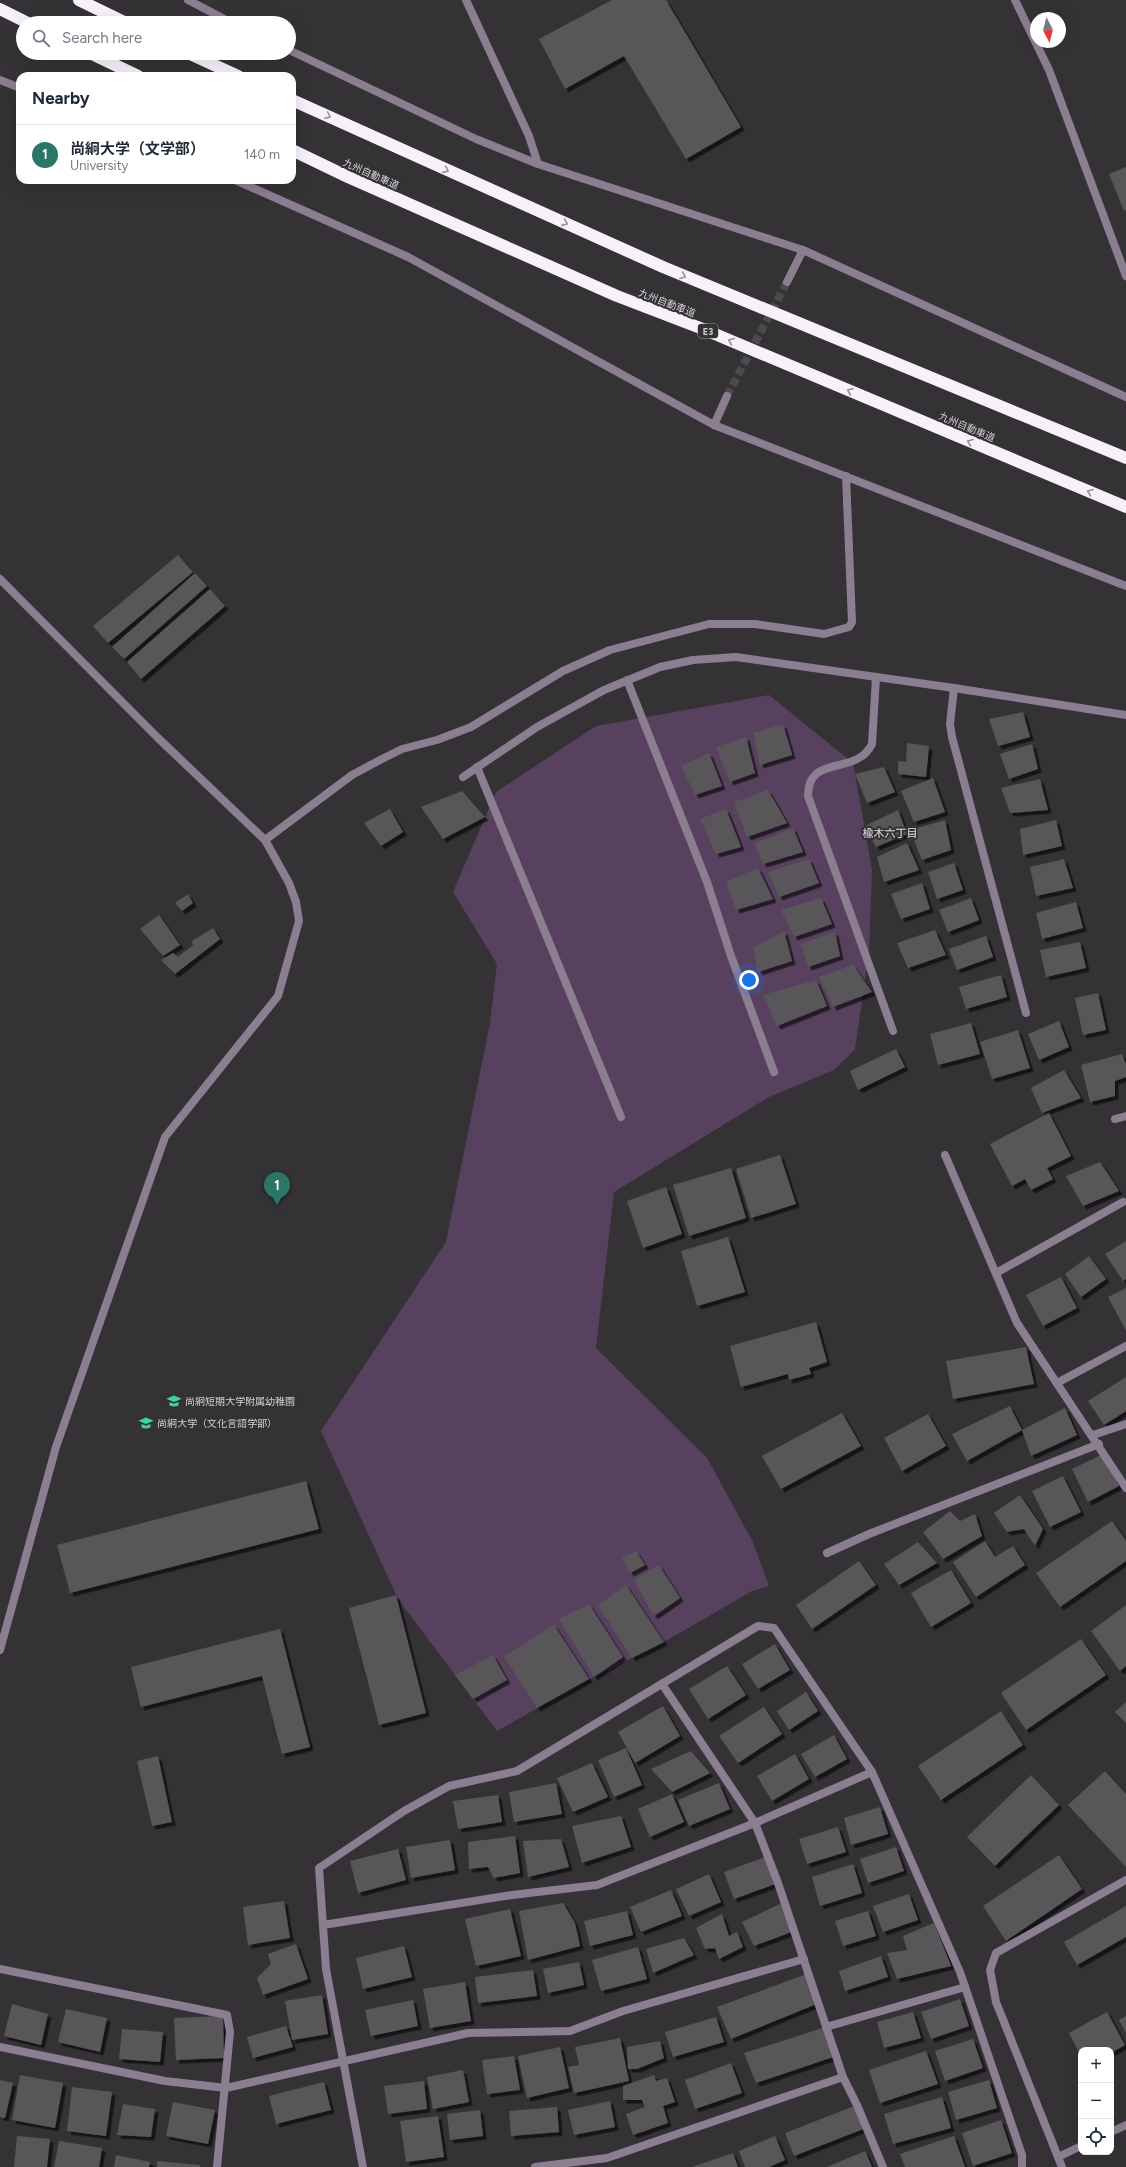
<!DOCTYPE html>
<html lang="en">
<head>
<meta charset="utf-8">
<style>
	body { margin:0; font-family:Figtree,"Noto Sans JP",sans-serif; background:#f6f6f7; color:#1f2937 }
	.controls { position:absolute; right:12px; bottom:12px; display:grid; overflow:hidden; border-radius:8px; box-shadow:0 4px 16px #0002 }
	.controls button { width:36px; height:36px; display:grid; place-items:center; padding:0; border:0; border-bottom:1px solid #e0e1e3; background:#fff; color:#1f2937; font:20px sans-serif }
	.compass { position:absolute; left:1030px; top:12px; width:36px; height:36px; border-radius:50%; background:#fff; box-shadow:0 4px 16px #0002; rotate:173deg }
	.you { position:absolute; left:749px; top:980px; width:14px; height:14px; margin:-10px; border:3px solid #fff; border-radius:50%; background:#1a73e8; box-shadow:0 0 0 6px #1a73e833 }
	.badge { display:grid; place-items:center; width:26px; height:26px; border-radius:50%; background:#2c7668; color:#fff; font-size:13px; font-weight:700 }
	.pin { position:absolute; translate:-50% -33px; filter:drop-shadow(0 1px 2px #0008) }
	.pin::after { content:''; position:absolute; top:21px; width:14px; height:12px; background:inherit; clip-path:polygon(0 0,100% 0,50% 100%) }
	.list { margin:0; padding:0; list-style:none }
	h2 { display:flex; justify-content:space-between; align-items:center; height:52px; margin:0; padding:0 16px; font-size:17px }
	h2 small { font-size:13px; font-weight:400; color:#747a83 }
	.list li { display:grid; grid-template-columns:26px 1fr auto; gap:12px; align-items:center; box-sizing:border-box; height:60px; padding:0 16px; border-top:1px solid #e0e1e3 }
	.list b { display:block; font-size:15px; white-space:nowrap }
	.list p { margin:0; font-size:13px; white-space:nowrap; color:#747a83 }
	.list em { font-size:13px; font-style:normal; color:#747a83 }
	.icon { flex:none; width:22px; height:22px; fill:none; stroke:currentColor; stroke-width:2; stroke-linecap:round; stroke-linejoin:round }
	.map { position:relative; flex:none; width:1126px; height:2167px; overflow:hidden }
	.search { position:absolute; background:#fff; box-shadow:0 4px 16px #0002; left:16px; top:16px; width:280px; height:44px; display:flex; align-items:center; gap:10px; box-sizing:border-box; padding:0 14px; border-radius:22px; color:#747a83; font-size:15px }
	.panel { position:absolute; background:#fff; box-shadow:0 4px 16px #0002; left:16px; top:72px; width:280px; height:112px; border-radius:12px }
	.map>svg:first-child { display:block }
	.green { fill:#57415f }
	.building { fill:#585659; filter:url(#shadow) }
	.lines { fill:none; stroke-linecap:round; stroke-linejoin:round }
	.minor-tunnel { stroke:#4d4a4e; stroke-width:8; stroke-dasharray:8 4; stroke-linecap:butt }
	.minor { stroke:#8c7e91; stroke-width:8 }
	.motorway { stroke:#f8f1fb; stroke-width:12 }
	.oneway { stroke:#969298 }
	.labels { text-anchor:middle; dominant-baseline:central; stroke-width:4; stroke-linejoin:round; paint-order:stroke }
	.shield { fill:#353236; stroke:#a3a1a4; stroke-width:1 }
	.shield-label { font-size:9px; font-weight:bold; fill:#d2d1d3 }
	.street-label { font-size:10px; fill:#d2d1d3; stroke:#353236 }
	.poi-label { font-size:10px; fill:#d2d1d3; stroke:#353236; text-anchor:start }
	.neighbourhood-label { font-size:11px; fill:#e2dfe3; stroke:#353236 }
</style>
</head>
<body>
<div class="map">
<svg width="1126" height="2167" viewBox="0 0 1126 2167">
	<defs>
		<filter id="shadow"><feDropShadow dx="3.5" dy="3.5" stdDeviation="0" flood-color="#0009"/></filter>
	</defs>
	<rect width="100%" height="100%" fill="#353236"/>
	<!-- green -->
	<polygon class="green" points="769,695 853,763 872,870 869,952 855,1049 834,1070 769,1097 614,1192 596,1348 707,1458 753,1542 769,1586 752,1591 664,1642 580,1684 497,1731 398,1599 321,1431 446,1242 490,1023 497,964 453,892 496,792 596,726"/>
	<!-- building -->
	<g class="building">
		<polygon points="612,0 666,0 741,127 686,159 624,56 565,89 539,39"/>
		<polygon points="1126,167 1126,210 1124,211 1109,174"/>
		<polygon points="178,555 193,572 108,643 93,626"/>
		<polygon points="195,573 207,586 124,659 112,647"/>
		<polygon points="210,589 225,606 141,679 127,662"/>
		<polygon points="1023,712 1030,737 998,746 989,719"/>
		<polygon points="783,724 792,755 760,765 753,733"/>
		<polygon points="746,737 755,773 730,782 716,747"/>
		<polygon points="907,743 929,746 926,777 898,774 898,761 906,762"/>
		<polygon points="1032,744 1038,769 1009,779 1000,754"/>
		<polygon points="709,753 722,786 695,795 681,766"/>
		<polygon points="884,767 895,792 867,803 855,774"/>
		<polygon points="933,778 945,812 914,822 901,791"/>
		<polygon points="1040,779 1048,810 1010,813 1001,788"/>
		<polygon points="768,790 787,823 747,837 734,802"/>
		<polygon points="462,791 485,817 443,839 421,807"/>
		<polygon points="390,809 403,832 381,846 364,823"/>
		<polygon points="726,809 741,847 716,854 700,819"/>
		<polygon points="898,810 907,834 876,847 865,826"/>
		<polygon points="945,820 951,850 922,860 910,830"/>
		<polygon points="1056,820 1062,846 1023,855 1020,829"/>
		<polygon points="793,828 803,852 763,864 755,843"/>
		<polygon points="907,843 919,870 884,882 877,857"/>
		<polygon points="809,859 819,883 779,897 768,872"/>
		<polygon points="1064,859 1073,888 1036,896 1030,867"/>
		<polygon points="954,863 963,890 937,899 928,872"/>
		<polygon points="758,868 773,899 736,910 726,882"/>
		<polygon points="922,883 930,909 901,919 891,894"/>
		<polygon points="188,894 193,903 182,911 175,903"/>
		<polygon points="821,898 832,924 794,937 781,910"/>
		<polygon points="971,898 979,920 948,932 939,910"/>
		<polygon points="1076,902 1083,928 1042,939 1036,913"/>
		<polygon points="159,915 180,945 163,956 140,929"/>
		<polygon points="213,928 220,939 175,974 161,960 173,953 178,957 193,945 192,941"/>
		<polygon points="935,930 946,955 908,968 897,943"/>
		<polygon points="784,931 792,961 758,972 753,948"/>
		<polygon points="835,932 840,956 808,967 801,944"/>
		<polygon points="986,936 993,957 957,970 949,949"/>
		<polygon points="1080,942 1086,968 1046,977 1040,950"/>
		<polygon points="853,965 872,992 833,1007 819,977"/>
		<polygon points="1001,975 1007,997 966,1009 959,987"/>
		<polygon points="816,980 827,1006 777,1026 763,995"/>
		<polygon points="1098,993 1106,1030 1083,1035 1075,998"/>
		<polygon points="1059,1021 1069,1047 1039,1060 1028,1034"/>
		<polygon points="971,1023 980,1054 938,1065 930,1034"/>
		<polygon points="1018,1030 1030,1068 992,1079 980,1042"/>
		<polygon points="896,1049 905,1067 858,1090 850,1071"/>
		<polygon points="1122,1054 1126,1064 1126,1077 1115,1081 1115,1096 1090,1102 1081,1065"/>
		<polygon points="1064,1070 1081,1098 1042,1113 1031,1088"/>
		<polygon points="1049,1113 1071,1156 1047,1168 1053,1179 1031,1190 1025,1179 1012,1186 990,1144"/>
		<polygon points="780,1155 796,1204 751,1218 736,1169"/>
		<polygon points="1100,1162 1119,1191 1083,1206 1066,1176"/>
		<polygon points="731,1168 746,1218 689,1236 673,1185"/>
		<polygon points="666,1187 682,1234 643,1248 627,1201"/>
		<polygon points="728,1237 745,1292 697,1306 681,1251"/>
		<polygon points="1126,1241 1126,1279 1123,1281 1105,1254"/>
		<polygon points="1089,1256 1106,1279 1081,1297 1065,1274"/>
		<polygon points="1061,1277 1077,1308 1043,1326 1026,1295"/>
		<polygon points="1126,1288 1126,1331 1108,1297"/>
		<polygon points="816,1322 827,1362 809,1368 811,1374 789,1380 788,1374 741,1387 730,1346"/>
		<polygon points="1026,1347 1034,1384 953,1399 946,1361"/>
		<polygon points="1126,1377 1126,1411 1104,1425 1088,1401"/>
		<polygon points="1010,1406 1022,1430 967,1461 952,1434"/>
		<polygon points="1065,1408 1077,1435 1031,1456 1022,1430"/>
		<polygon points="842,1413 861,1446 781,1489 762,1456"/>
		<polygon points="928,1414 946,1446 902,1471 884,1438"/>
		<polygon points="1103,1454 1119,1486 1088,1502 1072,1469"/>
		<polygon points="1063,1476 1081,1512 1050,1527 1032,1491"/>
		<polygon points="306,1481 319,1529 70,1593 57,1545"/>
		<polygon points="1020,1495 1043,1529 1035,1546 1024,1529 1007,1532 994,1513"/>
		<polygon points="950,1511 960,1521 975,1514 982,1536 943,1559 923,1532"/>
		<polygon points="1112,1521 1126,1541 1126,1561 1060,1607 1036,1573"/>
		<polygon points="985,1541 995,1557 1013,1546 1025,1565 976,1597 953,1562"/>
		<polygon points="918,1542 937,1563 899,1585 884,1564"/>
		<polygon points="636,1551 645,1565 630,1573 622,1558"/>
		<polygon points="859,1561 876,1585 812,1629 796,1605"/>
		<polygon points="659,1565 680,1598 654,1616 634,1580"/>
		<polygon points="951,1570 971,1603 931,1627 911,1593"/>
		<polygon points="626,1585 664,1642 632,1658 598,1605"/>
		<polygon points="396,1595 426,1713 379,1725 349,1608"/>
		<polygon points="589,1604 623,1657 594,1677 559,1619"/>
		<polygon points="1126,1605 1126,1666 1120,1671 1091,1631"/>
		<polygon points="554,1625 589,1679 537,1708 504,1656"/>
		<polygon points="280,1629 310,1747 282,1754 262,1676 141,1707 131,1667"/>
		<polygon points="1081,1639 1106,1675 1026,1730 1001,1693"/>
		<polygon points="775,1644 790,1670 758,1689 742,1664"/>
		<polygon points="493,1655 507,1680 473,1699 455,1675"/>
		<polygon points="727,1666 746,1695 708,1719 689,1689"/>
		<polygon points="806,1692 818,1711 789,1730 777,1711"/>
		<polygon points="1126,1702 1126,1723 1115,1712"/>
		<polygon points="663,1706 680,1736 635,1763 618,1732"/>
		<polygon points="764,1707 782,1734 738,1763 719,1736"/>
		<polygon points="1001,1711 1023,1745 941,1800 918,1766"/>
		<polygon points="834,1735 847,1759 815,1777 801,1754"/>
		<polygon points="626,1748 642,1785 614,1797 598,1760"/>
		<polygon points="691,1751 710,1773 672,1792 651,1769"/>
		<polygon points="795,1754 809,1779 772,1801 757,1776"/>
		<polygon points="158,1756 172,1822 152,1826 137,1761"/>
		<polygon points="592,1763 608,1797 573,1812 557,1778"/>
		<polygon points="1105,1771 1126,1794 1126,1867 1068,1805"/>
		<polygon points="1031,1775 1059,1805 995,1866 967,1837"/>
		<polygon points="556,1783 562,1814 514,1822 509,1792"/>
		<polygon points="719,1783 730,1809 689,1826 678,1800"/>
		<polygon points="672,1794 684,1822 650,1837 638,1809"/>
		<polygon points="498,1795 502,1822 458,1829 453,1801"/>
		<polygon points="880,1807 888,1834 851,1845 844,1818"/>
		<polygon points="621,1816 631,1847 582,1863 572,1826"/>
		<polygon points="838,1827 846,1852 807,1864 799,1839"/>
		<polygon points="515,1836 520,1873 494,1878 488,1867 469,1869 468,1842"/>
		<polygon points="561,1839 569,1867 528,1877 523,1841"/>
		<polygon points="450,1840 455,1870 411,1878 406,1847"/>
		<polygon points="896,1847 904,1871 868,1883 860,1859"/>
		<polygon points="398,1849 406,1880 358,1893 350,1861"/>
		<polygon points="1059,1855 1082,1889 1006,1941 983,1906"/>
		<polygon points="768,1856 778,1883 734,1899 724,1872"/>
		<polygon points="853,1864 862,1893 820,1906 812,1877"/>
		<polygon points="709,1874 721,1902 689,1916 676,1889"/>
		<polygon points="671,1890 682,1916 641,1932 630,1907"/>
		<polygon points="909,1894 918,1920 883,1932 873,1906"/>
		<polygon points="284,1901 290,1938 248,1945 243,1907"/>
		<polygon points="784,1902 794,1931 754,1946 742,1922"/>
		<polygon points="563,1903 575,1923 580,1946 528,1960 519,1911"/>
		<polygon points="1126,1906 1126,1937 1077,1965 1064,1942"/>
		<polygon points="510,1909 521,1956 476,1966 465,1919"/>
		<polygon points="627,1911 633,1935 590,1946 584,1921"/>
		<polygon points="868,1911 876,1936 843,1946 835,1921"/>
		<polygon points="722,1914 729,1936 737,1932 743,1947 719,1959 715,1948 705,1949 696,1928"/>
		<polygon points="934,1923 951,1966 897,1979 887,1953 907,1950 903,1936"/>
		<polygon points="684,1938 694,1955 653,1973 646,1949"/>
		<polygon points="296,1944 308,1979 263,1995 257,1978 271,1964 268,1954"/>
		<polygon points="404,1946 412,1977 363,1989 356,1958"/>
		<polygon points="638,1947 647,1979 601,1991 592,1960"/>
		<polygon points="881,1956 888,1977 845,1991 839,1971"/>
		<polygon points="579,1962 584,1985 548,1993 543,1969"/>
		<polygon points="533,1970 537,1996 478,2003 475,1977"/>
		<polygon points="809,1973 819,2003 731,2039 717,2007"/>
		<polygon points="465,1982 471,2021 430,2028 423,1989"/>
		<polygon points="322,1995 328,2034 292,2040 285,2001"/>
		<polygon points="960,1999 969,2026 931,2039 921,2012"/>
		<polygon points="413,2000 418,2026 371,2036 365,2010"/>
		<polygon points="12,2004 48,2014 41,2045 4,2036"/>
		<polygon points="66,2009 107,2018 100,2052 58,2042"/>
		<polygon points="913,2012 921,2038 884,2048 877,2022"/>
		<polygon points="1107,2012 1125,2045 1111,2053 1111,2050 1081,2050 1081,2056 1069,2033"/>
		<polygon points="223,2016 224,2058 176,2060 174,2018"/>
		<polygon points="1126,2016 1126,2033 1119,2020"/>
		<polygon points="716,2017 724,2042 673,2057 665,2032"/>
		<polygon points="286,2026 293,2047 253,2058 247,2037"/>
		<polygon points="826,2027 836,2056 756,2083 744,2053"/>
		<polygon points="122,2029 163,2032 160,2062 119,2059"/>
		<polygon points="620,2038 629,2081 574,2093 568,2067 579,2065 575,2047"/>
		<polygon points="973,2039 983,2068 945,2081 935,2051"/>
		<polygon points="660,2041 664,2058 637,2069 628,2069 627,2047"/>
		<polygon points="560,2047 569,2088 527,2098 518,2056"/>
		<polygon points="926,2051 938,2084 880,2103 869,2070"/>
		<polygon points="514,2056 520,2090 487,2094 482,2060"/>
		<polygon points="731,2063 742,2093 695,2109 685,2080"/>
		<polygon points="463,2070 469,2102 433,2109 427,2077"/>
		<polygon points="20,2075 63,2083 55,2128 12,2120"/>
		<polygon points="654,2075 656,2081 667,2078 675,2102 663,2106 668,2123 633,2135 626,2114 645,2107 642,2100 623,2100 623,2086"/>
		<polygon points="0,2080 13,2083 5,2118 0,2117"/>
		<polygon points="989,2080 997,2108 956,2120 948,2092"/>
		<polygon points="424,2081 427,2109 388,2114 384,2086"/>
		<polygon points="324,2082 331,2110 276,2124 269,2096"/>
		<polygon points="72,2087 112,2092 106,2136 67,2131"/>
		<polygon points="942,2097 951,2128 893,2144 884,2114"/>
		<polygon points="610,2101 615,2127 574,2135 568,2110"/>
		<polygon points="173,2102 215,2110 208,2144 166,2136"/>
		<polygon points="123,2104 155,2109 151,2137 117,2135"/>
		<polygon points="857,2105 866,2128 794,2156 785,2133"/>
		<polygon points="557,2107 559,2132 511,2136 509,2111"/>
		<polygon points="480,2110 483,2136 450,2140 447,2114"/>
		<polygon points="438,2116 444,2157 406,2162 400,2121"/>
		<polygon points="1001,2120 1012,2153 973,2166 962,2133"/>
		<polygon points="17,2136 50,2139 47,2167 14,2167"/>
		<polygon points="775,2136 785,2160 769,2167 745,2167 739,2151"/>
		<polygon points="954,2136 965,2167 905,2167 900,2154"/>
		<polygon points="59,2141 102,2148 99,2167 54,2167"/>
		<polygon points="865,2151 872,2167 827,2167"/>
		<polygon points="733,2153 738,2167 692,2167"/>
		<polygon points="116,2155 150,2162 149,2167 114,2167"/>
		<polygon points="157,2161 200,2165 200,2167 157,2167"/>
	</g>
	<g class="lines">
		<!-- minor-tunnel -->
		<polyline class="minor-tunnel" points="727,396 787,282"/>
		<!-- minor -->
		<g class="minor">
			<polyline points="188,0 232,23"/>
			<polyline points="466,0 529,136 538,164"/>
			<polyline points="1015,0 1049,70 1126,276"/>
			<polyline points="289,50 476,139 538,164 803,250 1126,397"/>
			<polyline points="0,80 20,88"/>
			<polyline points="235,180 408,257 714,425 1126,586"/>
			<polyline points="787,282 803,250"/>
			<polyline points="714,425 727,396"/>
			<polyline points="0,579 157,737 265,840 289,883 296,902 299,921 278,996 165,1137 56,1447 0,1650"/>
			<path d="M 876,677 L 872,744 C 856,777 808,753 808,796 L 893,1031"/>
			<polyline points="627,680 707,882 731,956 774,1072"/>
			<polyline points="954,688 950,724 952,737 1026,1013"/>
			<polyline points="477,767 621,1117"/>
			<polyline points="463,777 537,727 604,690 660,667 693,660 736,657 954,688 1126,715"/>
			<polyline points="265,840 352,775 380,760 402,749 437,740 471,727 563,671 610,650 709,624 755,624 824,634 849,627 852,622 846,476"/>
			<polyline points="1115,1119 1126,1116"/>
			<polyline points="945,1155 1017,1323 1126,1488"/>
			<polyline points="996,1273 1123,1202"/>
			<polyline points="1057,1383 1126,1346"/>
			<polyline points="1093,1435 1126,1424"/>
			<polyline points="827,1553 869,1534 1099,1444"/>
			<polyline points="662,1684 755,1823 778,1883 843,2077 857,2105 883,2167"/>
			<polyline points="323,1925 512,1895 597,1885 755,1823 872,1772"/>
			<polyline points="0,1969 227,2015 230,2032 217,2167"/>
			<polyline points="826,2027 965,1987"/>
			<polyline points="0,2047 165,2081 226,2088 468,2033 570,2031 623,2011 804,1959"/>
			<polyline points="1111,2132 1126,2125"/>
			<polyline points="1058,2157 1081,2146"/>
			<polyline points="363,2167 326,1969 319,1868 404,1811 449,1786 517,1771 758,1626 774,1628 872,1772 960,1972 1022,2155 1022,2167"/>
			<polyline points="535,2167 607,2158 843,2077"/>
			<polyline points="1062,2167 996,2002 990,1970 996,1953 1126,1880"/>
		</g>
		<!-- motorway -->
		<g class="motorway">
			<polyline points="79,0 126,23"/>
			<polyline points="0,9 28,23"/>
			<polyline points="90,53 138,76"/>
			<polyline points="188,53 238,76"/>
			<polyline points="292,100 663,267 1126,458"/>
			<polyline points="292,150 348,177 617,296 703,329 1126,507"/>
		</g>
	</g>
	<!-- one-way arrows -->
	<defs><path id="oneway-chevron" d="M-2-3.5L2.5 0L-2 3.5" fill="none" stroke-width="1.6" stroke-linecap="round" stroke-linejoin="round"/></defs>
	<g class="oneway">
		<use href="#oneway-chevron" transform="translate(328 116) rotate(24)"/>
		<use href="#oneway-chevron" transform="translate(446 170) rotate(24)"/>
		<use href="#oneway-chevron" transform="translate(565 223) rotate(24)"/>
		<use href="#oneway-chevron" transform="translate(683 276) rotate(23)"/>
		<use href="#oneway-chevron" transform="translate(731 341) rotate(-157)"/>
		<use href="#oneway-chevron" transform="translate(850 391) rotate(-157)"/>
		<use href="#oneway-chevron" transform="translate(970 442) rotate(-157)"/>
		<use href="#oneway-chevron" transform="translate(1090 492) rotate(-157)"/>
	</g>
	<!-- icons -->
	<defs>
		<symbol id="school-bare" viewBox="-9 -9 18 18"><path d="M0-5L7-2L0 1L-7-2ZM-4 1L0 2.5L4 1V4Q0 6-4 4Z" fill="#3cd4a4" stroke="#353236" stroke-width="2.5" paint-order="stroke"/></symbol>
		<symbol id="university-bare" viewBox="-9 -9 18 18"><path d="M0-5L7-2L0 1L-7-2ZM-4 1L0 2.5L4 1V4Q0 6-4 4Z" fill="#3cd4a4" stroke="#353236" stroke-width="2.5" paint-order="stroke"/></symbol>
	</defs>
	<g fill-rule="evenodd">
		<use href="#school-bare" x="164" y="1391" width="20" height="20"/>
		<use href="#university-bare" x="136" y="1413" width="20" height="20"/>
	</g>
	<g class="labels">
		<!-- shield labels -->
		<rect class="shield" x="698" y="324" width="20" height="14" rx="3"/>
		<g class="shield-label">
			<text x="708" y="331">E3</text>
		</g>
		<!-- street labels -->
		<g class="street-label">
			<text transform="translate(371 174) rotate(24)">九州自動車道</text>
			<text transform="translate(667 303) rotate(21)">九州自動車道</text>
			<text transform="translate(967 427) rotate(23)">九州自動車道</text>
		</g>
		<!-- poi labels -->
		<g class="poi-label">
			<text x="185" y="1401">尚絅短期大学附属幼稚園</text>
			<text x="157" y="1423">尚絅大学（文化言語学部）</text>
		</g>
		<!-- neighbourhood labels -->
		<g class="neighbourhood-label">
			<text x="890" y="833">楡木六丁目</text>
		</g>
	</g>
</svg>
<div class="controls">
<button>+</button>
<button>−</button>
<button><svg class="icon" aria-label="locate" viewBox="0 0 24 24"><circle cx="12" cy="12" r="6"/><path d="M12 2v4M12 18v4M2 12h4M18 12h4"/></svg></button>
</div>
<svg class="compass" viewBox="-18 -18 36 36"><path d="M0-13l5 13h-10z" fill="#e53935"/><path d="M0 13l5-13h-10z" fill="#747a83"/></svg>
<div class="you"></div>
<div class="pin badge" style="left:277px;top:1205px">1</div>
<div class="search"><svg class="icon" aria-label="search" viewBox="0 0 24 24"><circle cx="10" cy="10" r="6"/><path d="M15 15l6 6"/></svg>Search here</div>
<section class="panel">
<h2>Nearby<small></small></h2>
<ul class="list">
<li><span class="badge">1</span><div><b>尚絅大学（文学部）</b><p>University</p></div><em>140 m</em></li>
</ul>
</section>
</div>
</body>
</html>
